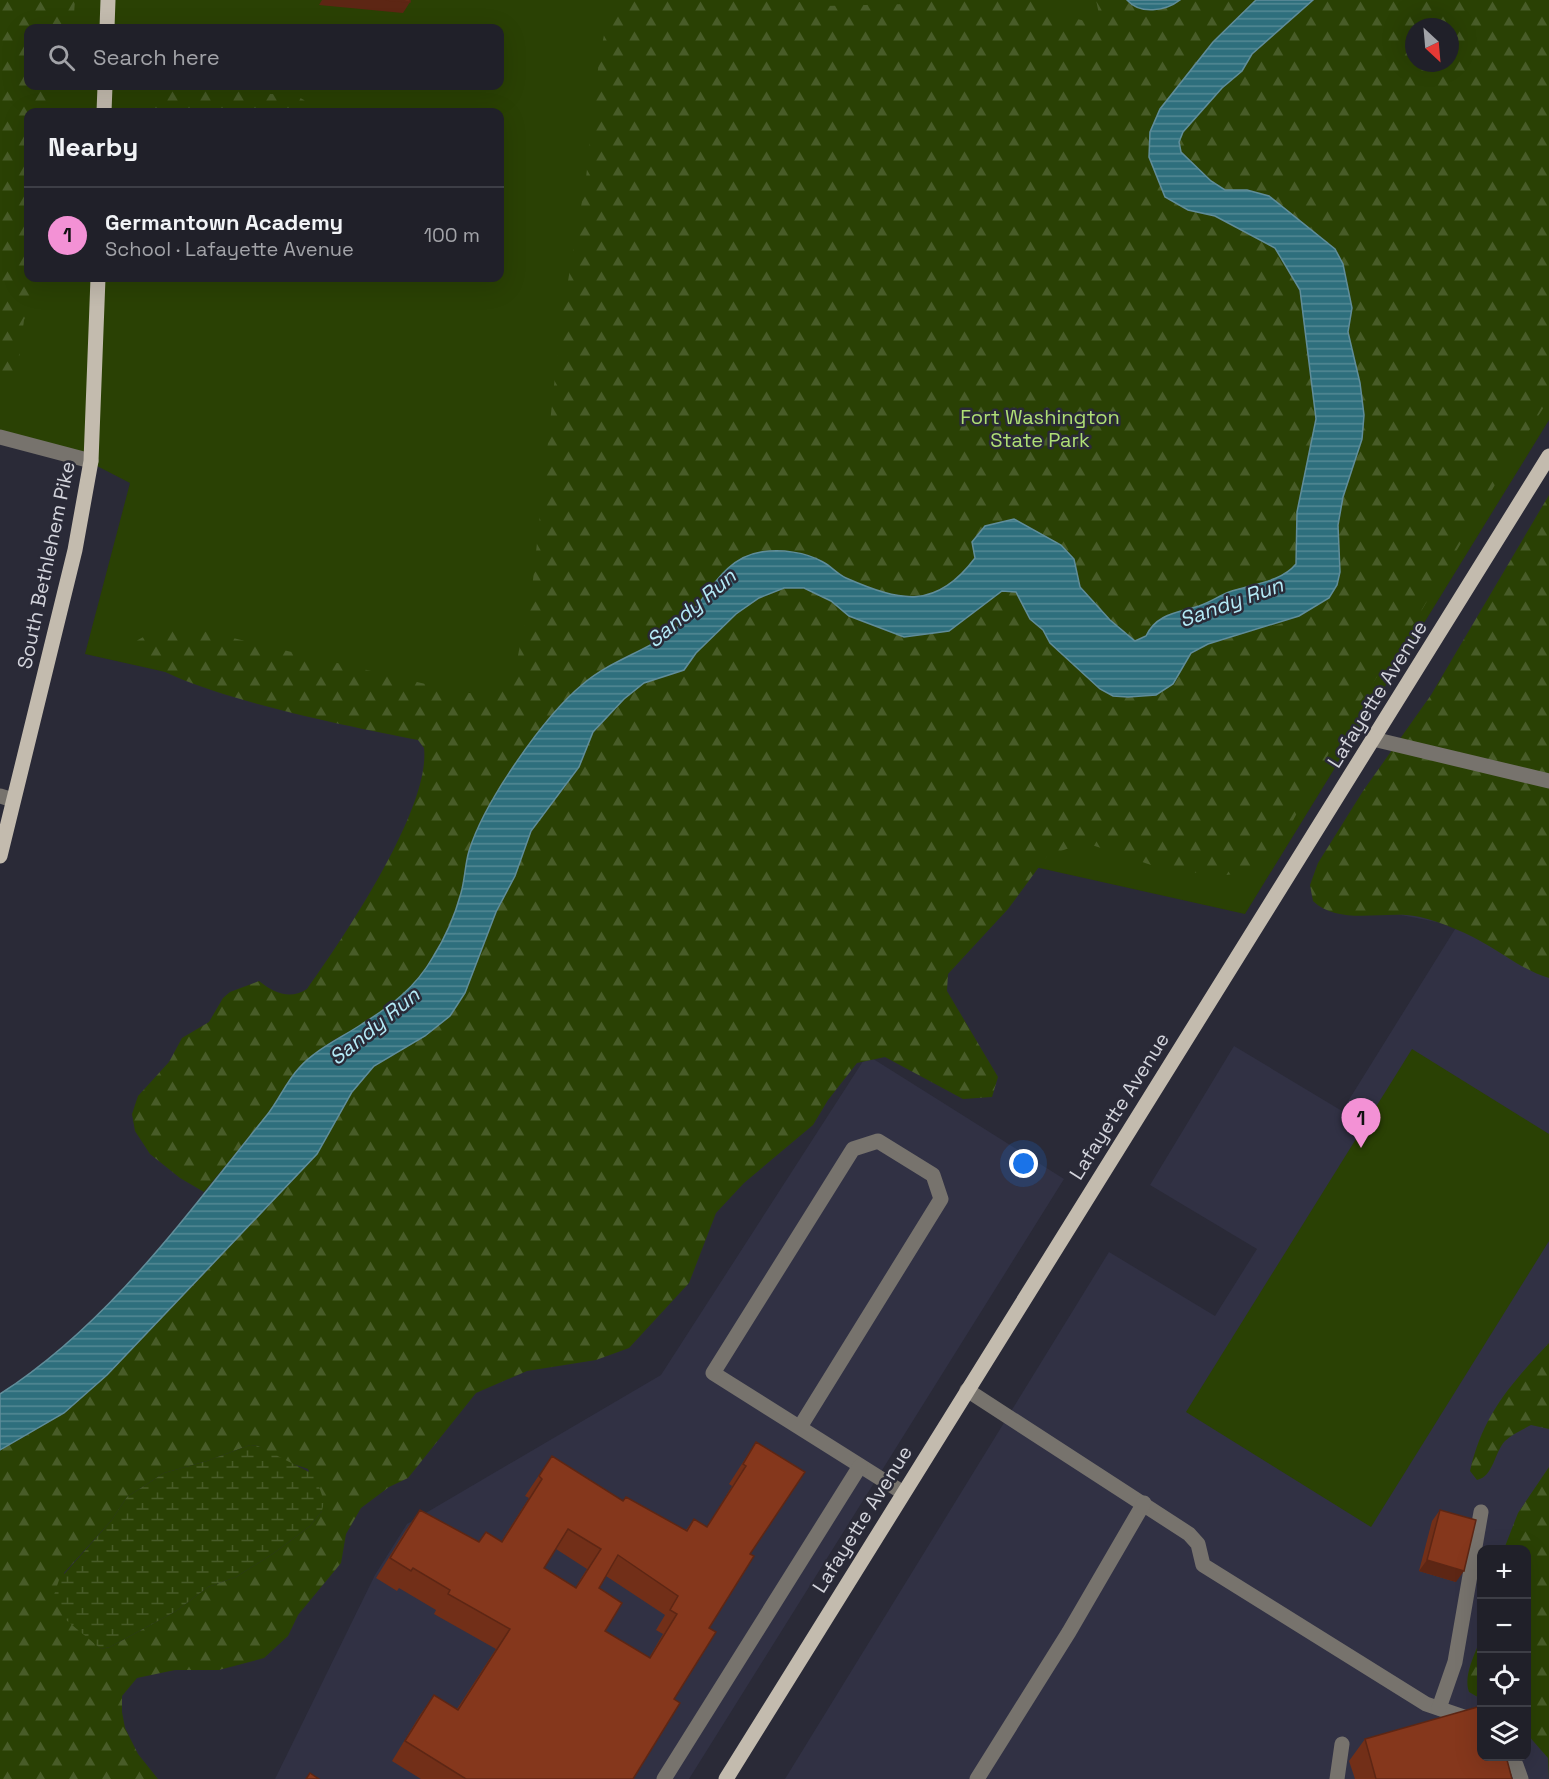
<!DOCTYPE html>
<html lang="en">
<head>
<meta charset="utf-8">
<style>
	body { margin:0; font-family:"Space Grotesk",sans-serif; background:#282831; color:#f1f3f6 }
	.controls { position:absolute; right:18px; bottom:18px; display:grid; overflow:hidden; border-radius:12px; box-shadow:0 6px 24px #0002 }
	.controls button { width:54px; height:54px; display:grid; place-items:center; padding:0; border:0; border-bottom:2px solid #3d3e46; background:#202029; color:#f1f3f6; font:30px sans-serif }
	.compass { position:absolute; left:1405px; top:18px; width:54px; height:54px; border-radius:50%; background:#202029; box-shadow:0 6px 24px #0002; rotate:154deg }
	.you { position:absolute; left:1024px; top:1164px; width:21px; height:21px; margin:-15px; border:4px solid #fff; border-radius:50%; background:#1a73e8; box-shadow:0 0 0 9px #1a73e833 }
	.badge { display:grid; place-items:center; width:39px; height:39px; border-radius:50%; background:#f391d5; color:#111; font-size:20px; font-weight:700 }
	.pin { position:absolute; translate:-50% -50px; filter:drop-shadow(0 2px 3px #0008) }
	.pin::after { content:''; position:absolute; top:32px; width:21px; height:18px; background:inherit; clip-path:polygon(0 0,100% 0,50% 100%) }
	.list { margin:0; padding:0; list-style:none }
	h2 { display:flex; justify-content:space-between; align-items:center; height:78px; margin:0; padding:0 24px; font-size:26px }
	h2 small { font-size:20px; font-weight:400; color:#a2a3a8 }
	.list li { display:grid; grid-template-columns:39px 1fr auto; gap:18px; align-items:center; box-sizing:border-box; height:96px; padding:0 24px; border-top:2px solid #3d3e46 }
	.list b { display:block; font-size:22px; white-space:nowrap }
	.list p { margin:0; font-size:20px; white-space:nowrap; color:#a2a3a8 }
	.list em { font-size:20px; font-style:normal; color:#a2a3a8 }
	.icon { flex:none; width:33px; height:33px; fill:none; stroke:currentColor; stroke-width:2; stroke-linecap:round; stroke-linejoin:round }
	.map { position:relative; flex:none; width:1549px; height:1779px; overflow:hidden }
	.search { position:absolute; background:#202029; box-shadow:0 6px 24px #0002; left:24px; top:24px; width:480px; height:66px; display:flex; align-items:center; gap:15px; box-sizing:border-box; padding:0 21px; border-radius:12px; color:#a2a3a8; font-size:22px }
	.panel { position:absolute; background:#202029; box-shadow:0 6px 24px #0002; left:24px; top:108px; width:480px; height:174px; border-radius:12px }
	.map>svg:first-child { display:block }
	.built { fill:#313144; fill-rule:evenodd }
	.green { fill:#2a4104; fill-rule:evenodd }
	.forest { fill:url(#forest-firs); fill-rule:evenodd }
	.wetland { fill:url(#wetland-marsh) }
	.water { fill:url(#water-rules); stroke:#608d9a; stroke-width:1.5 }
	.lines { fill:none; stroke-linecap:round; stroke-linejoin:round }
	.minor { stroke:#77736d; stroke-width:15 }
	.major { stroke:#c3bbae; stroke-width:15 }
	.wall { fill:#722f18; fill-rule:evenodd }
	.shaded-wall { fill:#5d2614 }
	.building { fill:#85371c; stroke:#5d2614; stroke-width:1.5; fill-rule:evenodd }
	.labels { text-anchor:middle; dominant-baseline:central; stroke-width:5; stroke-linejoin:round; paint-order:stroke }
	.park-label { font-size:20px; fill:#afdf75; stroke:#2a2a37 }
	.street-label { font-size:20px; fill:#d3d4dc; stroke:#2a2a37 }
	.water-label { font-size:21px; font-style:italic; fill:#b4eaf7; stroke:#2a2a37 }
</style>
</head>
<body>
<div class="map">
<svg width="1549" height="1779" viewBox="0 0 1549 1779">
	<defs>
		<pattern id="forest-firs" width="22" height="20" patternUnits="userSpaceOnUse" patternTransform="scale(1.5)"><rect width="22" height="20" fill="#2a4104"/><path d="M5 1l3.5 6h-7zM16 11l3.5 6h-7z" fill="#485c28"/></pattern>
		<pattern id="wetland-marsh" width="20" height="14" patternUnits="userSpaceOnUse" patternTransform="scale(1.5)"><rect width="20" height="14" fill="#2a4104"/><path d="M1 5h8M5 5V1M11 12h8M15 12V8" fill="none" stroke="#485c28"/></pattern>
		<pattern id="water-rules" width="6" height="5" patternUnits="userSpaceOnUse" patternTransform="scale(1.5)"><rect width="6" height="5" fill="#2e6f7d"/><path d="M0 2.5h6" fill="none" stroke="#558995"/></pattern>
	</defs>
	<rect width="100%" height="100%" fill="#2a2a37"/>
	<!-- built -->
	<g class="built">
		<path d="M 1549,539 L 1549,1779 L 785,1779 L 1109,1252 L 1215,1316 L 1257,1249 L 1150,1185 L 1234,1046 L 1342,1111 L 1457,926 L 1325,900 ZM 1482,1550 L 1526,1550 L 1526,1756 L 1482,1756 Z"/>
		<polygon points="867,1055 1064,1179 689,1779 275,1779 375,1575 407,1524 661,1375"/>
	</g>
	<!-- green -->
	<g class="green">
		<path d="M 0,0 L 1230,0 L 1414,63 L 1450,63 L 1549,72 L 1549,420 L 1245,914 L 85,654 L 130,483 L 66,450 L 0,431 ZM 28,28 L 500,28 L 500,86 L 28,86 ZM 28,112 L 500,112 L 500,278 L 28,278 Z"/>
		<polygon points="1412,1049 1549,1134 1549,1241 1371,1527 1186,1412"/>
	</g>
	<!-- forest -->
	<g class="forest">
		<polygon points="0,0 75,0 73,28 28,28 28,86 66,86 53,112 28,112 28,278 44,278 24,320 17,375 10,380 0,379"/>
		<path d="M 611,0 L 788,0 L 824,6 L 907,4 L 921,0 L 1041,0 L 1066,16 L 1085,21 L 1096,20 L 1099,14 L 1096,0 L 1127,0 L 1131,5 L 1173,5 L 1180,0 L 1256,0 L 1213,42 L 1160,108 L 1159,181 L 1165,197 L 1188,210 L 1215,216 L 1275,248 L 1300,290 L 1316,419 L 1305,474 L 1296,564 C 1280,582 1251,584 1229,592 C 1219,596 1210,602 1200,606 C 1178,613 1157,613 1146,636 L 1135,641 L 1110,620 L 1080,587 L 1061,545 L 1014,519 L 975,558 L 960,577 L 943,591 L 915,599 L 895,597 L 843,577 L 823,561 L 736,560 L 678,627 L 641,649 L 609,665 L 498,793 L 482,819 L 468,853 L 462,892 L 449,927 L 434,957 L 413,988 L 362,1025 L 332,1041 L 299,1068 L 272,1109 L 204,1192 L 180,1178 L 150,1154 L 135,1131 L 132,1114 L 138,1096 L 169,1062 L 182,1038 L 209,1022 L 223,998 L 230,992 L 259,981 C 274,993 290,1000 307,989 C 343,939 431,808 424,748 L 418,740 C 368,730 148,689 132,645 C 148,629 174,631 195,629 L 463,693 L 494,693 L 505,684 L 517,660 L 532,589 L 561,321 L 586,178 L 599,60 Z"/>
		<path d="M 1313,0 L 1549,0 L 1549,399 L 1499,478 L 1416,620 L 1344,725 L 1281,843 L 1248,872 L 1219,876 L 1157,867 L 1092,845 L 1075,846 L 1047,856 L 1008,909 L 948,974 L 947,991 L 998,1077 L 992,1097 L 963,1099 L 885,1057 L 857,1063 L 828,1100 L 813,1125 L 744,1183 L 716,1213 L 689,1283 L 629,1348 L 596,1360 L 527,1371 L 476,1393 L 408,1478 L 389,1487 L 361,1508 L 346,1534 L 341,1563 L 298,1615 L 288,1636 L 264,1658 L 219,1670 L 175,1670 L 137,1678 L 122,1696 L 122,1712 L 125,1728 L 138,1754 L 158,1779 L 0,1779 L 0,1450 L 64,1413 L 107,1375 L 317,1154 L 352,1092 L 374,1066 L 399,1051 L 465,993 L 496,912 L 515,876 L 531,831 L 579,767 L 593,732 L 624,699 L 644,683 L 684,670 L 696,653 L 736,614 L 759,598 L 785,588 L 804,587 L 831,601 L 849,616 L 970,615 L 1002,591 L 1016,592 L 1030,619 L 1043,630 L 1050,643 L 1100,689 L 1173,684 L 1191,653 L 1208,644 L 1284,623 L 1316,607 L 1329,598 L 1337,585 L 1340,572 L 1338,525 L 1343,497 L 1362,439 L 1364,415 L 1360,383 L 1348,332 L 1352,308 L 1343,264 L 1293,216 L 1247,190 L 1225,190 L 1211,181 L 1181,152 L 1179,142 L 1183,132 L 1222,88 L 1242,71 L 1252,54 ZM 1414,27 L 1450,27 L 1450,63 L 1414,63 ZM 250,1445 L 258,1446 L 281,1460 L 308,1469 L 322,1511 L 310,1526 L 274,1553 L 236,1577 L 208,1587 L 176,1611 L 110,1647 L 101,1649 L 88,1637 L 64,1573 L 111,1521 L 127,1497 L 164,1473 L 207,1461 Z"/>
		<polygon points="174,86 207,86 254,94 293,94 304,100 312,112 147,112"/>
		<path d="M 1549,495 L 1549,978 C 1526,971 1509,958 1489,946 C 1469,934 1442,922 1420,917 C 1387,909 1340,927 1313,901 L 1310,885 L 1318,863 L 1363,791 L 1431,695 Z"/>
		<path d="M 1549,1343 L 1549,1429 L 1531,1425 C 1522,1430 1512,1434 1505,1441 C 1494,1453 1494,1476 1477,1480 L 1470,1471 C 1483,1414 1511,1384 1549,1343 Z"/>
		<polygon points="1549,1467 1549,1779 1548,1758 1527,1734 1526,1550 1504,1549 1518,1513"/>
		<path d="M 1481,1637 L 1481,1699 L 1469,1692 C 1463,1674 1476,1653 1481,1637 Z"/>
	</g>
	<!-- wetland -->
	<polygon class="wetland" points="250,1445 258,1446 315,1475 324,1501 322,1511 310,1526 274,1553 236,1577 208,1587 176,1611 110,1647 101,1649 66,1620 53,1598 59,1580 111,1521 127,1497 164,1473 207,1461"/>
	<!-- water -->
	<g class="water">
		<path d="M 1127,0 L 1180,0 C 1166,11 1140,15 1127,0 Z"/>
		<path d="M 1256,0 L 1313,0 L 1252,54 L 1242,71 L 1222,88 L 1183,132 L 1179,142 L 1181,152 L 1211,181 L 1225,190 L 1247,190 L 1269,196 L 1335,249 L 1343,264 L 1352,308 L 1348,332 L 1360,383 L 1364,415 L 1362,439 L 1343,497 L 1338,525 L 1340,572 L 1337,585 L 1329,598 L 1299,616 L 1208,644 L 1191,653 L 1173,684 L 1156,695 L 1128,697 L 1113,696 L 1100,689 L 1050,643 L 1043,630 L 1030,619 L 1016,592 L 1002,591 L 949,631 L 904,637 L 849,616 L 831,601 L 804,588 L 784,588 L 759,598 L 736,614 L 696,653 L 684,670 L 644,683 L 624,699 L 593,732 L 579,767 L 531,831 L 515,876 L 496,912 L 465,993 L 450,1016 L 425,1036 L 374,1066 L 352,1092 L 317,1154 L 107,1375 L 64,1413 L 0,1450 L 0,1394 C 110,1323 186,1215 267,1115 C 279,1100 286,1082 299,1068 C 316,1049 341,1038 362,1024 C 391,1006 416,987 433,957 C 445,938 455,915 461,893 C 465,879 465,864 469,851 C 484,802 544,716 583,684 C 612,659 652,650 680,625 C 707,600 721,558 761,552 C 781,549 806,552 823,562 C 831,566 837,574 846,578 C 901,602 936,610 975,558 L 972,542 L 985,526 L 1014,519 L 1061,545 L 1074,559 L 1080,587 L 1110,620 L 1135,641 L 1146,636 C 1157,613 1178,613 1199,606 C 1210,602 1219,596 1229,592 C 1251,584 1280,583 1296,564 L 1297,512 L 1316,419 L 1300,290 L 1275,248 L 1215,216 L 1188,210 L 1165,197 L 1149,157 L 1150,132 L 1160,109 L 1213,42 Z"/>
	</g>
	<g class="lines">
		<!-- minor -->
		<g class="minor">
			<polyline points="0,437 91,461"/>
			<polyline points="1373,739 1549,781"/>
			<polyline points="0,796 13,800"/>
			<polyline points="967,1390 1189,1534 1198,1544 1203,1565 1426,1704 1470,1719 1482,1728"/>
			<polyline points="800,1427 941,1199 933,1175 878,1141 853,1149 713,1373 902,1492"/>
			<polyline points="1439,1708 1455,1662 1481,1512"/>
			<polyline points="1509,1756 1516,1765 1521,1779"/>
			<polyline points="664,1779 860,1466"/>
			<polyline points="977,1779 1069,1632 1144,1503"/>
			<polyline points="1337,1779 1342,1744"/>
		</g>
		<!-- major -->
		<g class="major">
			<polyline points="107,28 108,0"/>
			<polyline points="104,112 105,86"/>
			<polyline points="0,856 75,550 91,461 98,278"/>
			<polyline points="726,1779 1549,456"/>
		</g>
	</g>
	<!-- wall -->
	<g class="wall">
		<path d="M 756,1442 L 750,1554 L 709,1628 L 633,1779 L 421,1779 L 392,1761 L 420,1715 L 434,1695 L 457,1709 L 496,1649 L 434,1614 L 436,1610 L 399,1588 L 397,1591 L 376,1578 L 406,1530 L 420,1510 L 479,1542 L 501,1542 L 529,1498 L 525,1496 L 552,1456 L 623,1501 L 686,1530 L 694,1519 L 707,1527 L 732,1486 L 729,1484 ZM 556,1549 L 587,1569 L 575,1588 L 544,1568 ZM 606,1576 L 665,1615 L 656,1630 L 663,1634 L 649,1658 L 605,1631 L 599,1588 Z"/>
		<polygon points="1440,1510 1456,1582 1419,1571 1432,1521"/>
		<polygon points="1365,1739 1482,1756 1512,1779 1355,1779 1349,1761"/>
	</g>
	<!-- shaded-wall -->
	<g class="shaded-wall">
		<polygon points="322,0 386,0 410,2 403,13 319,5"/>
		<polygon points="1427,1560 1464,1571 1456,1582 1419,1571"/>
	</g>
	<!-- building -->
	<g class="building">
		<polygon points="386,0 410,0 410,2"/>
		<path d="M 756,1442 L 805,1472 L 750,1554 L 754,1556 L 709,1628 L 716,1632 L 674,1699 L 680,1703 L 633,1779 L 466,1779 L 405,1741 L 434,1695 L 458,1710 L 510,1629 L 448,1594 L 450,1590 L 413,1568 L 411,1571 L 390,1558 L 420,1510 L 479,1542 L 486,1532 L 502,1542 L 542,1479 L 539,1476 L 552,1456 L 623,1501 L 626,1497 L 687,1531 L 694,1519 L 707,1527 L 746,1466 L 743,1464 ZM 568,1529 L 601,1549 L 576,1588 L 544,1568 ZM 618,1555 L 678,1596 L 670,1610 L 677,1614 L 650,1658 L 605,1631 L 622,1603 L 599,1588 Z"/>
		<polygon points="1440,1510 1476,1520 1464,1571 1427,1560"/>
		<polygon points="1481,1706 1482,1756 1506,1756 1512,1779 1376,1779 1365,1739"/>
		<polygon points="310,1773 319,1779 306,1779"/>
	</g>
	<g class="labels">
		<!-- park labels -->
		<g class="park-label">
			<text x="1040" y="417">Fort Washington<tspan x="1040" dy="23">State Park</tspan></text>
		</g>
		<!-- street labels -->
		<g class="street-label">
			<text transform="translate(46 565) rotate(-78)">South Bethlehem Pike</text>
			<text transform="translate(1377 694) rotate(-58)">Lafayette Avenue</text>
			<text transform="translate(1119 1106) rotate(-58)">Lafayette Avenue</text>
			<text transform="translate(862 1519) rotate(-58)">Lafayette Avenue</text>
		</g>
		<!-- water labels -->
		<g class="water-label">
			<text transform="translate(1231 602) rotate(-20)">Sandy Run</text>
			<text transform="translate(691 608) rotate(-40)">Sandy Run</text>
			<text transform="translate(374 1026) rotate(-39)">Sandy Run</text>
		</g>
	</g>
</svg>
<div class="controls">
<button>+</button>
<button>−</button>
<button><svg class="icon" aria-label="locate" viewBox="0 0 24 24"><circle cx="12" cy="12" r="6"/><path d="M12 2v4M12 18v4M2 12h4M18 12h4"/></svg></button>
<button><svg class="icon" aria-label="layers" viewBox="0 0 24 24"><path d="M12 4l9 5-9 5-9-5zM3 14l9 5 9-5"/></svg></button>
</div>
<svg class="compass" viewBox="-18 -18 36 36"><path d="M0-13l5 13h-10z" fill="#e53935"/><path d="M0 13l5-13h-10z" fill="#a2a3a8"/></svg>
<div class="you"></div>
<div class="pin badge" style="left:1361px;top:1148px">1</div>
<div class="search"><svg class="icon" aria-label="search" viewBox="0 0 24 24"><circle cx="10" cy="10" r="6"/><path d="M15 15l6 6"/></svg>Search here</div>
<section class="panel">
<h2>Nearby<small></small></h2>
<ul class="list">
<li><span class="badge">1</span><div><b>Germantown Academy</b><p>School · Lafayette Avenue</p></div><em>100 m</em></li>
</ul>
</section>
</div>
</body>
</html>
